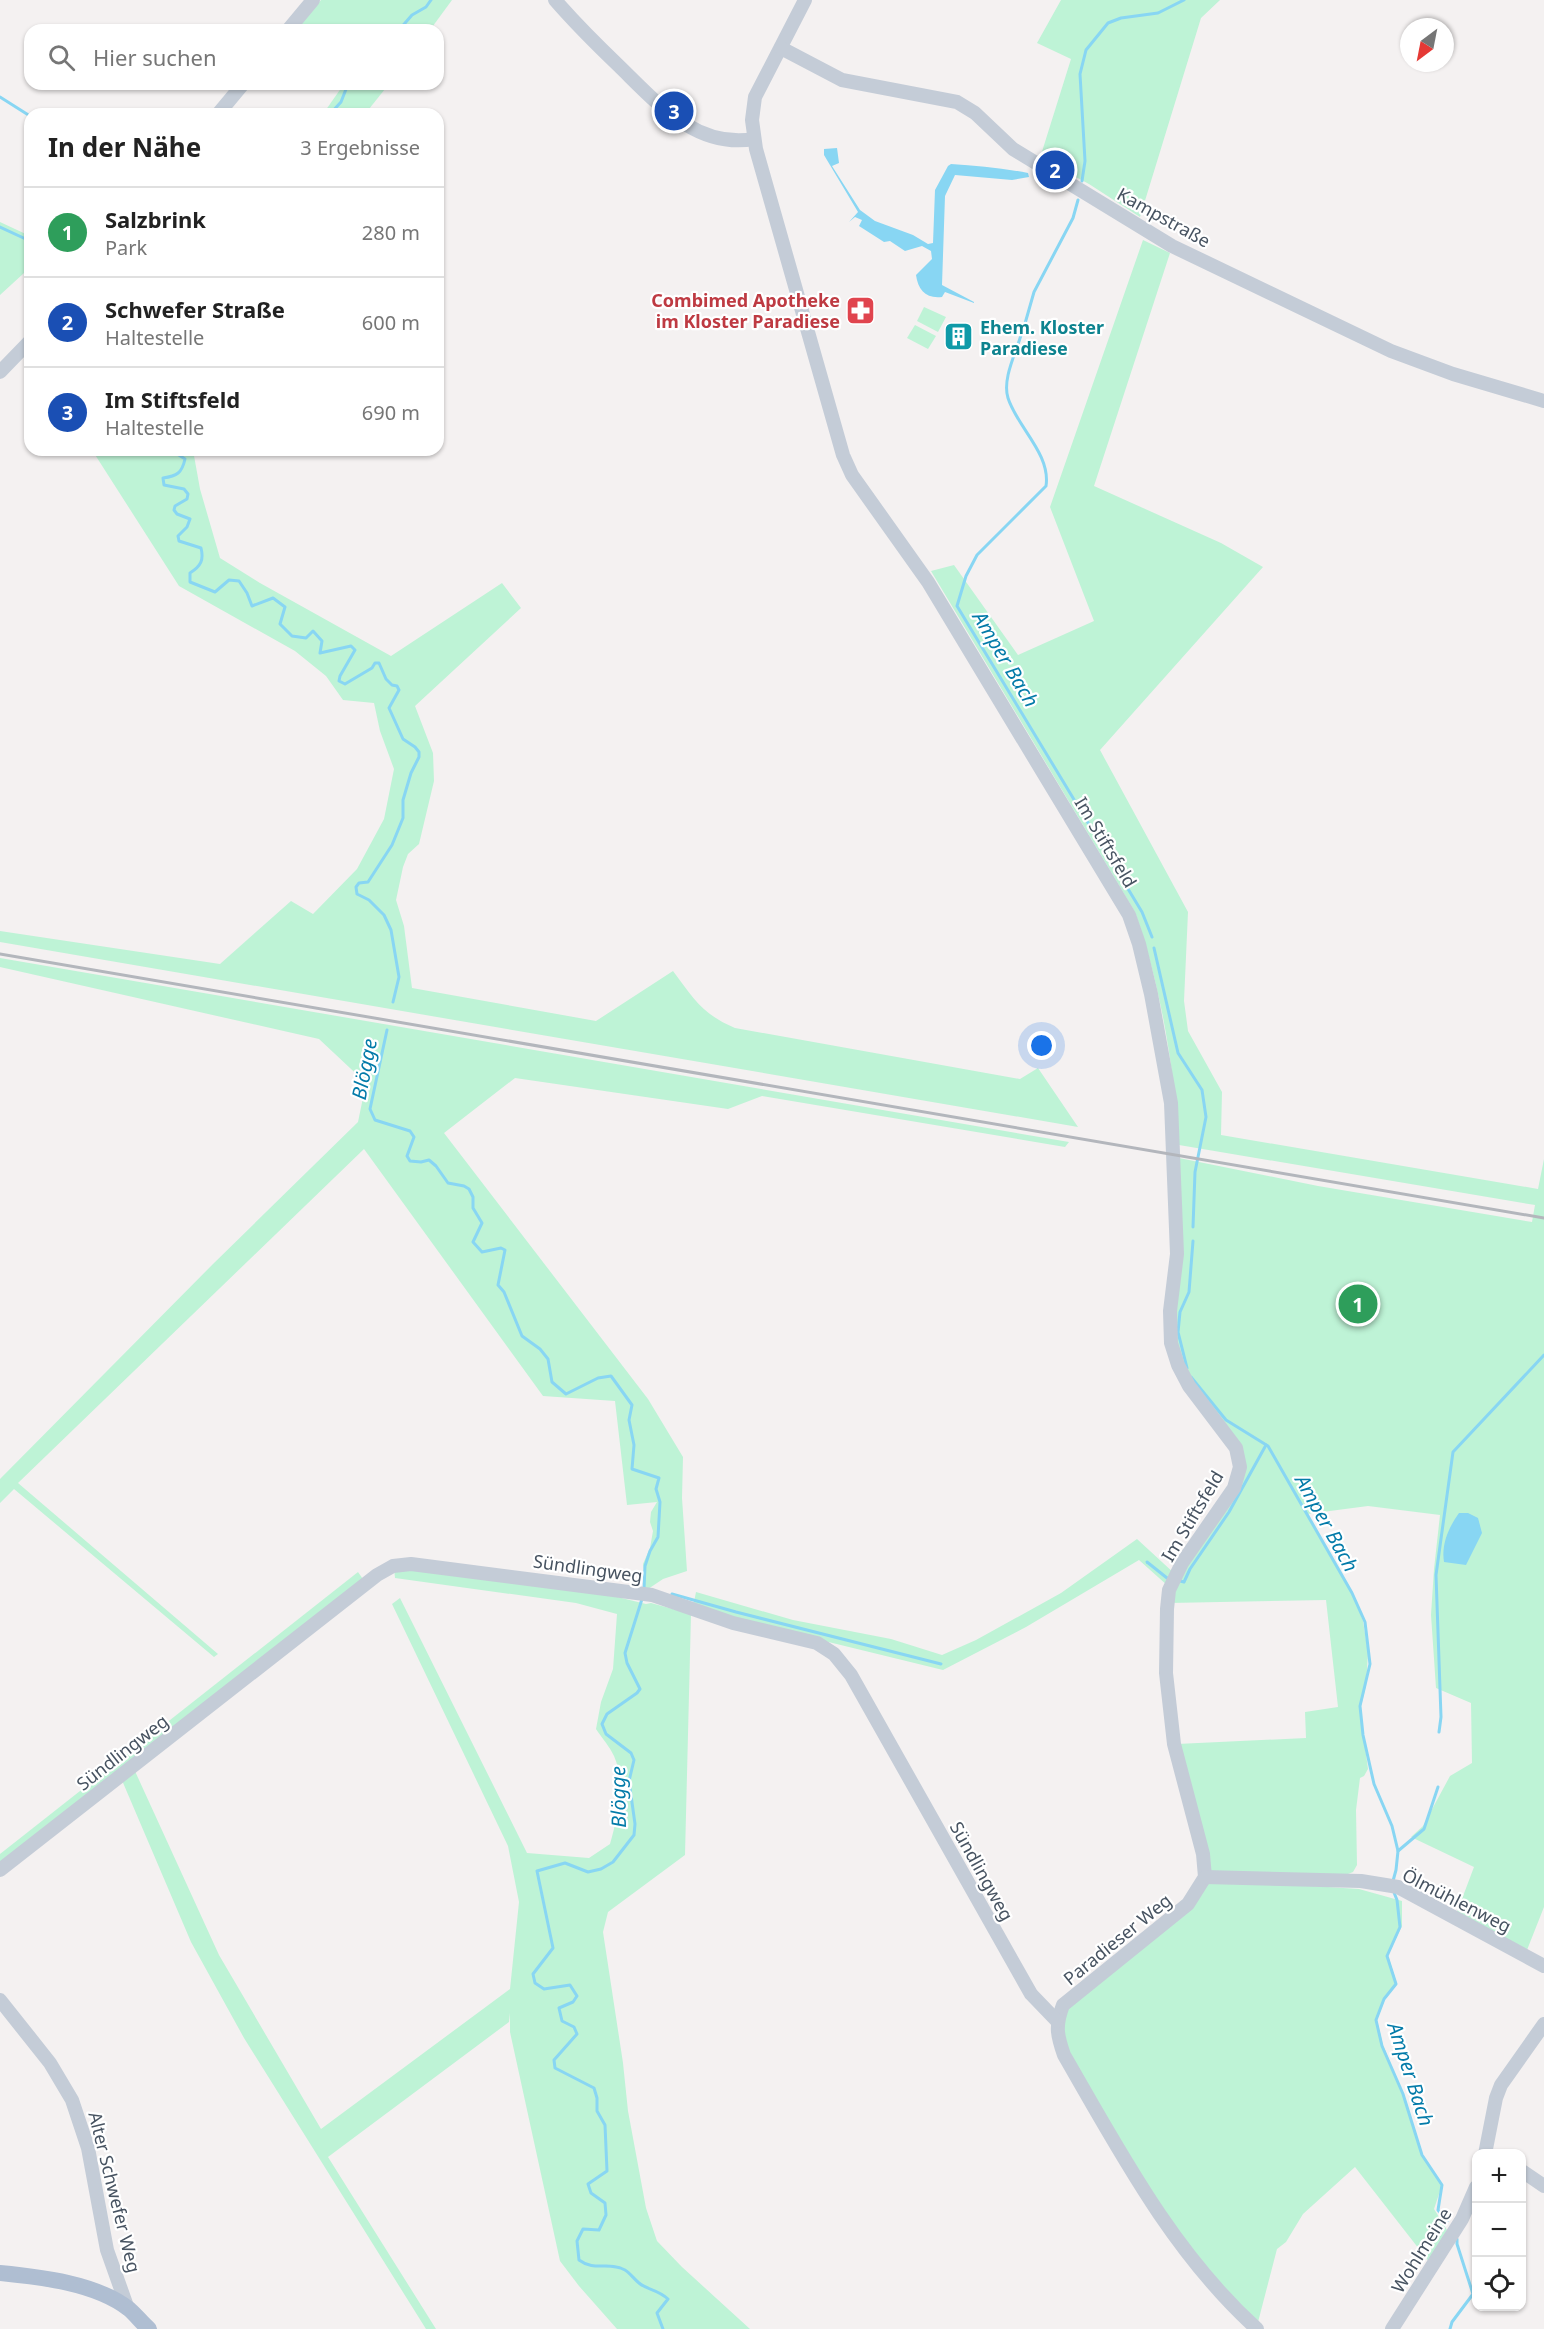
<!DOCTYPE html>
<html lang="de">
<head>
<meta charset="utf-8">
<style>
	body { margin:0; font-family:"Noto Sans",sans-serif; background:#f6f6f6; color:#222 }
	.controls { position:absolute; right:18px; bottom:18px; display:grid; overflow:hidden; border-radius:12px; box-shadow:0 2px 4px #0004 }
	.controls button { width:54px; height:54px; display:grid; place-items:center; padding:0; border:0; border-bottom:2px solid #e0e0e0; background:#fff; color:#222; font:30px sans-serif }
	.compass { position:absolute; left:1400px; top:18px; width:54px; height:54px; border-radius:50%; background:#fff; box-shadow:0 2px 4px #0004; rotate:212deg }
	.you { position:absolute; left:1042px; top:1046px; width:21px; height:21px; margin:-15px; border:4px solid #fff; border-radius:50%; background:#1a73e8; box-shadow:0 0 0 9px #1a73e833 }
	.badge { display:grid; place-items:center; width:39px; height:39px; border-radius:50%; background:#111827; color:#fff; font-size:20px; font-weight:700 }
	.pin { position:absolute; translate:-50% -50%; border:3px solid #fff; box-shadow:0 2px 6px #0006 }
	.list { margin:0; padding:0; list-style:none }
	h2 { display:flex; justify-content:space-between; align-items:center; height:78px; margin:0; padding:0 24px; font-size:26px }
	h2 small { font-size:20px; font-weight:400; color:#767676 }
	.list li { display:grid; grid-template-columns:39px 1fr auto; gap:18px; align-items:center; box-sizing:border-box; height:90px; padding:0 24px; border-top:2px solid #e0e0e0 }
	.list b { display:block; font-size:22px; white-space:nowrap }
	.list p { margin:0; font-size:20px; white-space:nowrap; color:#767676 }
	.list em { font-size:20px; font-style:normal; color:#767676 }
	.icon { flex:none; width:33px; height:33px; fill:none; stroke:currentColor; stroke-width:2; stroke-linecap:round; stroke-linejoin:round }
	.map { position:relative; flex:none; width:1544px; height:2329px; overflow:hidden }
	.search { position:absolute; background:#fff; box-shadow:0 2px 4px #0004; left:24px; top:24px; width:420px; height:66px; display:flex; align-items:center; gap:15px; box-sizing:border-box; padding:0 21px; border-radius:18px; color:#767676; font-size:22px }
	.panel { position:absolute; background:#fff; box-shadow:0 2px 4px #0004; left:24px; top:108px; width:420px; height:348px; border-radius:18px }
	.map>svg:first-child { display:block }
	.green { fill:#bef3d6 }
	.water { fill:#88d6f3 }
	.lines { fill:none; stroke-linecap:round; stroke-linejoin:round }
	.stream { stroke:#88d6f3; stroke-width:3 }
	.minor { stroke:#c4ccd7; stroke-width:14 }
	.major { stroke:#afbed2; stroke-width:16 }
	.rail { stroke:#b3b6bc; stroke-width:3 }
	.labels { text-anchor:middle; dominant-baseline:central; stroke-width:4.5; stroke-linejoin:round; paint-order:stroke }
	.street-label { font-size:18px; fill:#475361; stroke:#fff }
	.health-label { font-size:18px; font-weight:bold; fill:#be3a42; stroke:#fff; text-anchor:end }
	.culture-label { font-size:18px; font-weight:bold; fill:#0d838f; stroke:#fff; text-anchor:start }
	.water-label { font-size:20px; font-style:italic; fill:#037ba9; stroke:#fff }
</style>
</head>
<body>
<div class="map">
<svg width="1544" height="2329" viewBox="0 0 1544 2329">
	<rect width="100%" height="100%" fill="#f4f1f1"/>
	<!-- green -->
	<g class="green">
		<polygon points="321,0 452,0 430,30 296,30"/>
		<polygon points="1061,0 1220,0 1201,18 1140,217 1089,184 1040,158 1071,59 1037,43"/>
		<polygon points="344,84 389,84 365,114 323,114"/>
		<polygon points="0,222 30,236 30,278 24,273 0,295"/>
		<path d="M 1143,240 L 1170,253 L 1094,486 L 1221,543 L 1263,567 L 1100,750 L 1188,912 L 1184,1001 L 1188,1031 L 1222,1092 L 1221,1135 L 1538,1189 L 1544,1159 L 1544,1907 L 1527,1950 L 1457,1912 L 1474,1867 L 1411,1837 L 1423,1826 L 1450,1776 L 1472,1763 L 1471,1703 L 1436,1688 L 1431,1615 L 1434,1569 L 1440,1515 L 1368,1506 L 1307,1514 L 1353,1593 L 1363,1621 L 1368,1653 L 1366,1686 L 1360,1710 L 1368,1769 L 1364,1776 L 1360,1778 L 1356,1810 L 1357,1865 L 1353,1872 L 1343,1876 L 1207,1875 L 1177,1744 L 1306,1738 L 1305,1712 L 1338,1707 L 1326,1600 L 1169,1603 L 1185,1563 L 1242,1467 L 1176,1363 L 1179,1158 L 1318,1186 L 1532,1222 L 1535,1205 L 1179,1145 C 1174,1067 1161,987 1135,912 L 931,571 L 954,565 L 1018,655 L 1094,621 L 1050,507 Z"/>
		<polygon points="924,307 946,317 938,332 917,321"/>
		<polygon points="915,325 936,336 928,349 907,338"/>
		<path d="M 92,450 L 193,450 L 200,489 L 220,558 L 260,583 L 391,656 L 502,583 L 521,608 L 415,706 L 433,753 L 434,781 L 419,844 L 408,854 L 403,867 L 396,900 L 404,926 L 412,988 L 596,1021 L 673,971 C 694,999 702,1014 735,1028 L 1020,1079 L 1038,1068 L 1078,1127 L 0,942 L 0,931 L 220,964 L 291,901 L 313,914 L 357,869 L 384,819 L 394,769 L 380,731 L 374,703 L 343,700 L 326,676 L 295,651 L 179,586 Z"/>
		<polygon points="0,958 1069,1142 1065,1147 762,1096 728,1109 515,1078 444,1133 648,1399 683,1457 682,1498 687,1571 663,1579 642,1593 645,1577 643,1564 650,1548 653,1531 650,1522 651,1512 657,1502 627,1505 615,1401 543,1396 364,1149 18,1483 218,1654 214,1657 14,1489 0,1503 0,1479 213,1264 358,1122 366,1083 319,1039 0,967"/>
		<polygon points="1137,1539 1175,1574 1168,1586 1139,1560 1026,1627 943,1670 734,1619 693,1607 696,1592 793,1620 891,1639 942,1655 976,1640 1061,1593"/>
		<path d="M 394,1568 L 585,1589 L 646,1604 L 651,1603 L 691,1614 L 685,1855 L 608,1912 L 603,1932 L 623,2063 L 628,2111 L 646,2208 L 657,2241 L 682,2267 L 750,2329 L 617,2329 L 579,2286 L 560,2261 L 510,2032 L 510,2013 L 509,2022 L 328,2157 L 436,2329 L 426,2329 L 244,2038 L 191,1942 L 121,1778 L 134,1769 L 219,1955 L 321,2129 L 510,1989 L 519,1902 L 508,1846 L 392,1604 L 400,1598 L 527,1853 L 589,1858 L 610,1844 C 618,1816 626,1784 614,1756 C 610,1747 602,1738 596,1729 L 601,1702 L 613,1669 L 617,1614 L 576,1603 L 395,1578 Z"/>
		<polygon points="358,1572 365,1582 0,1866 0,1854"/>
		<polygon points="1206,1879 1359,1889 1402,1901 1402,1926 1388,1955 1397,1984 1385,1999 1377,2020 1383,2045 1403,2094 1422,2155 1442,2185 1434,2209 1447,2230 1430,2263 1355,2167 1303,2214 1286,2242 1277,2249 1257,2326 1211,2279 1145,2191 1066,2053 1060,2021 1066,2006"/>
	</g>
	<!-- water -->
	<g class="water">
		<path d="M 837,148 L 839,163 L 832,166 L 860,210 L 875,221 L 913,235 L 928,244 L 933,243 L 935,190 L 948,166 L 951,164 C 977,166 1003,168 1028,173 L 1029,177 L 1012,180 L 955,175 L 945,196 L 942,285 L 974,302 L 974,303 L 945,292 L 942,297 C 926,299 918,290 916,275 L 932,259 L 931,251 L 922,246 L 905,251 L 890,241 L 884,242 L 859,226 L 862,220 L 855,217 L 849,222 L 858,212 L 824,155 L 824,149 Z"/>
		<path d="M 1459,1513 L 1468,1513 L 1478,1518 L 1482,1533 L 1466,1565 L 1444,1562 C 1441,1544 1449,1527 1459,1513 Z"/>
	</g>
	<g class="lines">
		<!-- stream -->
		<g class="stream">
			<polyline points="399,30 412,15 426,7 431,0"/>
			<polyline points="0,97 30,116"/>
			<polyline points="330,114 341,102 348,84"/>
			<polyline points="1082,181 1085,161 1080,74 1086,50 1108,23 1121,18 1158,13 1184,0"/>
			<polyline points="0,227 30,241"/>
			<polyline points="1024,327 1034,292 1073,218 1078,200"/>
			<path d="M 1021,335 C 1016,353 1002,379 1008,398 C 1017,427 1051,454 1046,486 L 977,555 L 966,576 L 957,606 L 1142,912 L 1152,937"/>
			<path d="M 171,450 L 185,459 C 182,473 177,476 163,478 L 164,485 L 184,489 L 188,494 L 187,499 L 175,506 L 174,510 L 177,514 L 190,519 L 187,527 L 178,536 L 179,541 L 201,548 C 204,560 201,566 190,573 L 190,582 L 215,592 L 229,580 L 239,581 L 247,593 L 252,606 L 273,598 L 285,607 L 280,624 L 292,636 L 306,638 L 313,631 L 322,641 L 320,653 L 351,646 L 355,650 L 340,676 L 339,681 L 345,684 L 372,668 L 375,663 L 379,663 L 386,679 L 392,685 L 397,686 L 399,690 L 389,708 L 403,739 L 415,747 L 419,752 L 419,757 L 411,773 L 403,800 L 403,818 L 392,845 L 368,882 L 359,883 L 356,887 L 357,894 L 369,900 L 384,915 L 391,930 L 399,977 L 393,1002"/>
			<polyline points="1154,948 1178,1053 1202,1090 1206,1117 1195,1172 1193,1227"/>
			<polyline points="387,1030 370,1109 375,1120 410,1131 414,1137 407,1156 410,1161 421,1162 429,1160 436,1166 448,1183 464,1186 469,1189 473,1197 473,1208 482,1223 473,1242 482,1252 501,1248 505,1250 498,1285 504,1292 522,1336 540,1349 548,1359 552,1382 566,1394 598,1378 611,1376 632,1405 629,1420 634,1445 632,1469 659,1478 656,1489 660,1502 658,1537 650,1551 645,1566 644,1589"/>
			<polyline points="1187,1368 1178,1332 1180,1312 1189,1292 1193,1241"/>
			<polyline points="1191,1377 1226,1420 1268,1446 1352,1593 1365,1622 1370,1664 1360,1706 1363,1735 1374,1784 1392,1826 1398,1851"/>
			<polyline points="1147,1562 1167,1578"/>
			<polyline points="1180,1581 1184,1582 1190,1569 1229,1512 1266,1445"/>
			<polyline points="672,1594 736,1612 941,1664"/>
			<path d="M 642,1599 L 625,1653 L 627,1663 L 640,1689 L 637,1693 L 607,1714 L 602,1724 L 606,1734 L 631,1753 L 634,1760 L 629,1781 L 635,1824 L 634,1835 L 613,1862 L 601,1869 L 588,1872 L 565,1863 L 537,1871 L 553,1948 L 533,1974 L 535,1983 L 544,1989 L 570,1985 L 577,1996 L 573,2002 L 559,2008 L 562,2021 L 574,2027 L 577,2034 L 554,2060 L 555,2068 L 594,2088 L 597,2098 L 597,2111 L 605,2125 L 607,2171 L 588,2184 L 591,2193 L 605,2203 L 606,2215 L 599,2230 L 583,2229 L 577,2241 L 579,2260 C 595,2272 608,2261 625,2270 C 630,2273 634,2279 639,2283 C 647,2290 657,2289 668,2299 L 657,2313 L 663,2329"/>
			<polyline points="1439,1732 1441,1717 1436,1575 1453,1452 1544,1355"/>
			<polyline points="1393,1881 1396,1870 1398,1851 1424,1829 1438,1787"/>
			<polyline points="1393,1890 1397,1900 1400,1927 1387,1956 1396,1984 1384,1999 1376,2020 1382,2046 1403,2094 1422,2155 1442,2185 1438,2210 1447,2221"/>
			<polyline points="1450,2329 1452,2322 1473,2294 1457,2244 1457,2239"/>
		</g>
		<!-- minor -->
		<g class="minor">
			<path d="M 555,0 C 575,23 597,45 619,66 C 656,102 696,149 754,139"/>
			<path d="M 805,0 L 755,97 L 752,120 L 756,149 L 843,455 L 852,475 L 928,582 L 1129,915 L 1139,944 L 1151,994 L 1171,1103 L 1177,1254 L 1170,1311 L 1171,1343 L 1178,1365 L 1189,1386 L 1236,1448 L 1240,1467 L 1234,1488 L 1182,1563 L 1169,1590 L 1167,1609 L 1166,1673 L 1174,1744 L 1203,1854 L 1205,1877 L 1188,1904 L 1063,2005 C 1055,2026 1057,2035 1064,2055 C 1120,2152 1173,2253 1257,2329"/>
			<polyline points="288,30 313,0"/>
			<polyline points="781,48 842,80 957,102 975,113 1013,149 1172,246 1391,351 1453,374 1544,401"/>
			<polyline points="218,114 243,84"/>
			<polyline points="0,372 30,341"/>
			<polyline points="0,1870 377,1575 393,1566 411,1564 652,1595 733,1623 817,1643 834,1654 851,1675 1031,1994 1057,2021"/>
			<polyline points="1205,1877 1361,1881 1398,1887 1544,1966"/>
			<polyline points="0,2000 50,2063 72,2100 88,2148 107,2250 128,2309"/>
			<polyline points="1485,2154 1496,2098 1501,2085 1544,2024"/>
			<polyline points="1522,2171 1544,2186"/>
			<polyline points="1392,2329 1462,2219 1476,2187"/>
		</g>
		<!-- major -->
		<path class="major" d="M 0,2273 C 40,2277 96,2283 129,2309 C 136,2315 142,2323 149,2329"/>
		<!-- rail -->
		<polyline class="rail" points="0,954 1544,1218"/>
	</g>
	<!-- icons -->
	<defs>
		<symbol id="pharmacy-square" viewBox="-11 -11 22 22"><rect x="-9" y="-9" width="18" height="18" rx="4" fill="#e0444e" stroke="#fff"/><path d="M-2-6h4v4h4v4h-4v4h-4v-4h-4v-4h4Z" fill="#fff"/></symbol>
		<symbol id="building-square" viewBox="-11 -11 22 22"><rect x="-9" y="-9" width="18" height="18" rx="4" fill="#0f9aa8" stroke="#fff"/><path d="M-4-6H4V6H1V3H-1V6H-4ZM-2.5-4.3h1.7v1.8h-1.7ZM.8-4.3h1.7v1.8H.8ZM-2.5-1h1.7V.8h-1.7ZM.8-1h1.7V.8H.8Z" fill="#fff"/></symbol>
	</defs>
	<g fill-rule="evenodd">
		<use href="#pharmacy-square" x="844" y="294" width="33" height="33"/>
		<use href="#building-square" x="942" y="320" width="33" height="33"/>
	</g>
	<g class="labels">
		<!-- street labels -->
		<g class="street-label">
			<text transform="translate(1164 217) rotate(29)">Kampstraße</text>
			<text transform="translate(1106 842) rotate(59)">Im Stiftsfeld</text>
			<text transform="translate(1192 1516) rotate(-59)">Im Stiftsfeld</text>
			<text transform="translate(588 1568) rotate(8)">Sündlingweg</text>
			<text transform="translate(122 1752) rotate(-38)">Sündlingweg</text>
			<text transform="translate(982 1871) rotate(61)">Sündlingweg</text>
			<text transform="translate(1457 1900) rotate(27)">Ölmühlenweg</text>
			<text transform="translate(1117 1939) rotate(-39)">Paradieser Weg</text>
			<text transform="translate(115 2192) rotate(76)">Alter Schwefer Weg</text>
			<text transform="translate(1421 2250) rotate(-58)">Wohlmeine</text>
		</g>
		<!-- health labels -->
		<g class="health-label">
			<text x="840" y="300">Combimed Apotheke<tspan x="840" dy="21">im Kloster Paradiese</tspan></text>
		</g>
		<!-- culture labels -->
		<g class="culture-label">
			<text x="980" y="327">Ehem. Kloster<tspan x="980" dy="21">Paradiese</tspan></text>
		</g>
		<!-- water labels -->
		<g class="water-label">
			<text transform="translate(1006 659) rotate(59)">Amper Bach</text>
			<text transform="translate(364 1069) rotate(-79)">Blögge</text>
			<text transform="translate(1327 1523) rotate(61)">Amper Bach</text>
			<text transform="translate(618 1797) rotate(-91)">Blögge</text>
			<text transform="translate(1411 2074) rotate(72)">Amper Bach</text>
		</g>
	</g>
</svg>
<div class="controls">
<button>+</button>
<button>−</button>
<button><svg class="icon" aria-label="locate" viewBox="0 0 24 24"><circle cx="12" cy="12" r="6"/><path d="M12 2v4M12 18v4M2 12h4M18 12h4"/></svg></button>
</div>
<svg class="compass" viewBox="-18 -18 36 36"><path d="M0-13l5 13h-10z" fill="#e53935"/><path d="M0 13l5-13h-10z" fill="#767676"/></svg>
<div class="you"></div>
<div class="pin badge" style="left:1358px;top:1304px;background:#2e9e5b">1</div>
<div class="pin badge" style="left:1055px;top:170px;background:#1a4fb4">2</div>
<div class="pin badge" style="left:674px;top:111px;background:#1a4fb4">3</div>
<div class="search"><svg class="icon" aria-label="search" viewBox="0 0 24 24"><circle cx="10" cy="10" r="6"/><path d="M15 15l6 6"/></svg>Hier suchen</div>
<section class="panel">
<h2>In der Nähe<small>3 Ergebnisse</small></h2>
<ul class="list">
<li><span class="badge" style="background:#2e9e5b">1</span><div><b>Salzbrink</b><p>Park</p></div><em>280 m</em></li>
<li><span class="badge" style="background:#1a4fb4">2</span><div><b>Schwefer Straße</b><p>Haltestelle</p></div><em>600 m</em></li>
<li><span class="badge" style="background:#1a4fb4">3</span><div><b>Im Stiftsfeld</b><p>Haltestelle</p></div><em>690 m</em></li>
</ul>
</section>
</div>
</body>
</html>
